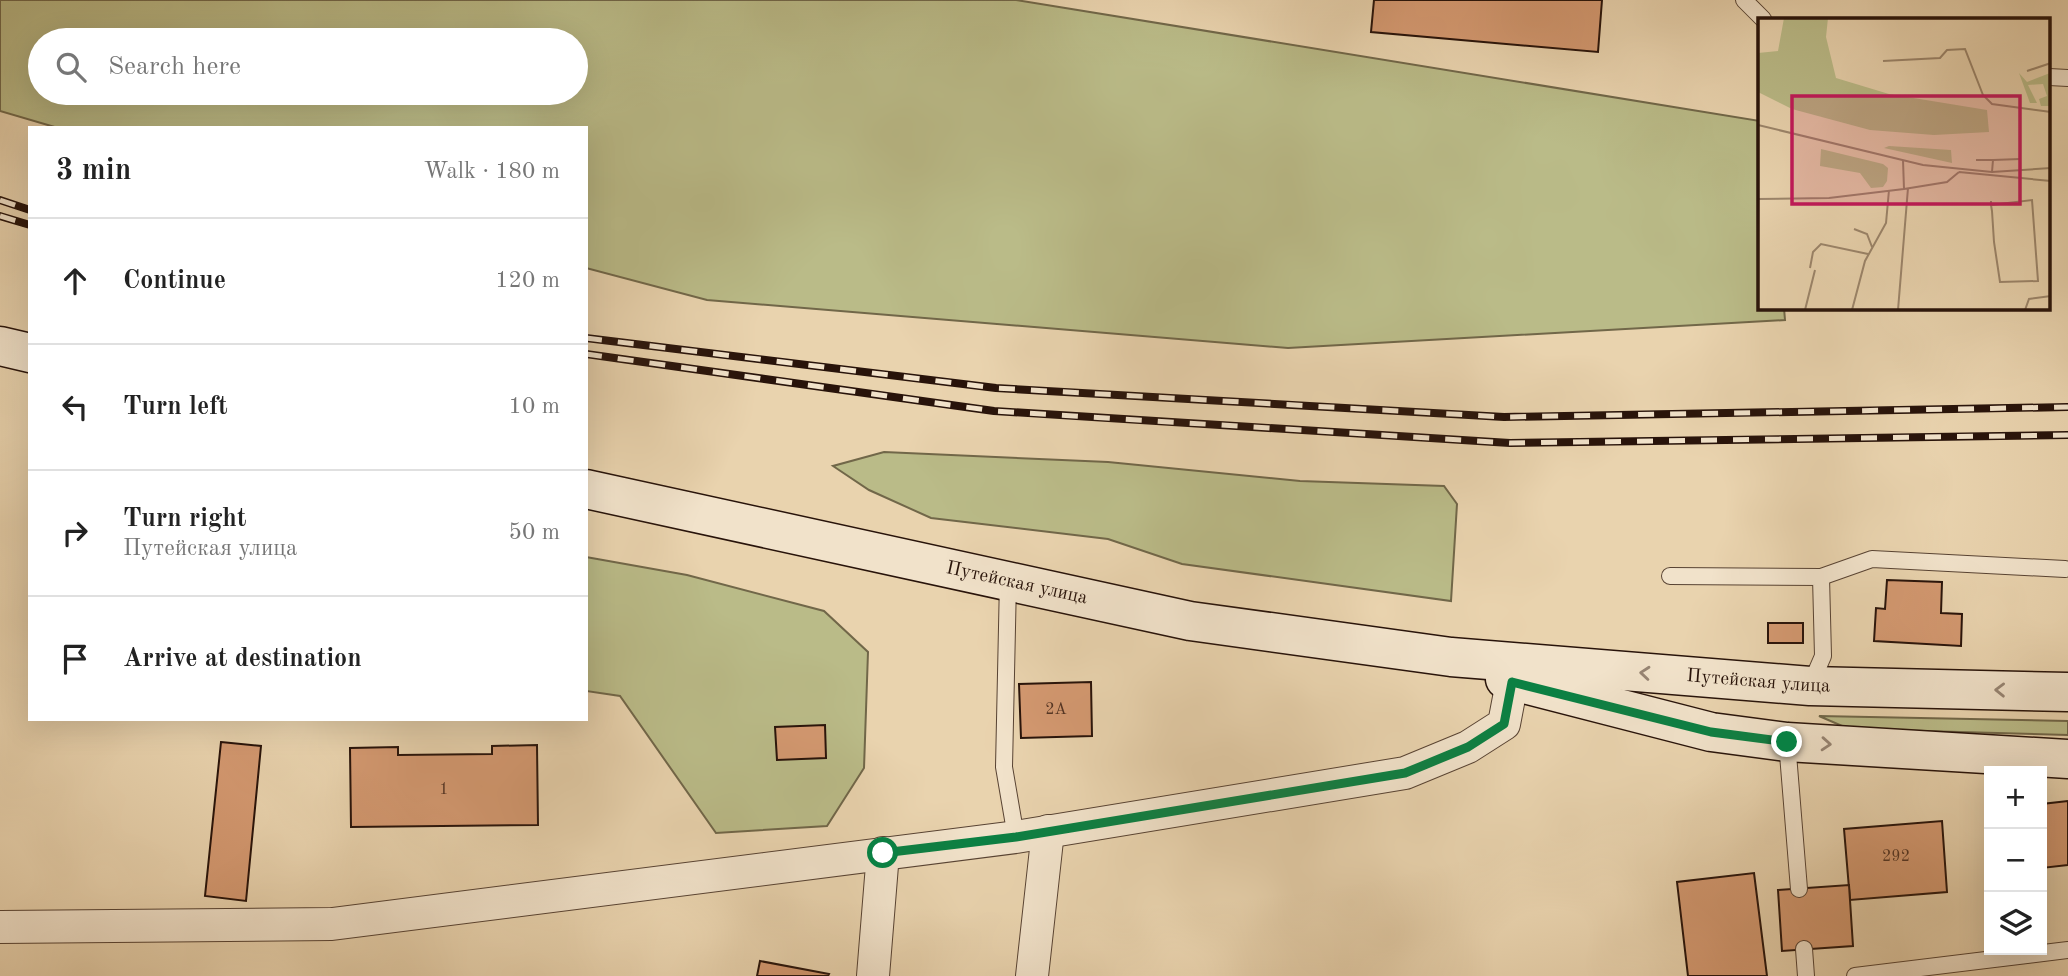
<!DOCTYPE html>
<html lang="en">
<head>
<meta charset="utf-8">
<style>
	body { margin:0; font-family:"Old Standard TT",serif; background:#f6f6f6; color:#222 }
	.controls { position:absolute; right:21px; bottom:21px; display:grid; overflow:hidden; border-radius:0px; box-shadow:0 7px 28px #0002 }
	.controls button { width:63px; height:63px; display:grid; place-items:center; padding:0; border:0; border-bottom:2px solid #e0e0e0; background:#fff; color:#222; font:35px sans-serif }
	.stop { position:absolute; width:21px; height:21px; margin:-16px; border:5px solid #0b8043; border-radius:50%; background:#fff }
	.stop.end { background:#0b8043; border-color:#fff; box-shadow:0 2px 7px #0008 }
	.list { margin:0; padding:0; list-style:none }
	h2 { display:flex; justify-content:space-between; align-items:center; height:91px; margin:0; padding:0 28px; font-size:30px }
	h2 small { font-size:23px; font-weight:400; color:#767676 }
	.list li { display:grid; grid-template-columns:46px 1fr auto; gap:21px; align-items:center; box-sizing:border-box; height:126px; padding:0 28px; border-top:2px solid #e0e0e0 }
	.list b { display:block; font-size:26px; white-space:nowrap }
	.list p { margin:0; font-size:23px; white-space:nowrap; color:#767676 }
	.list em { font-size:23px; font-style:normal; color:#767676 }
	.icon { flex:none; width:38px; height:38px; fill:none; stroke:currentColor; stroke-width:2; stroke-linecap:round; stroke-linejoin:round }
	.map { position:relative; flex:none; width:2068px; height:976px; overflow:hidden }
	.search { position:absolute; background:#fff; box-shadow:0 7px 28px #0002; left:28px; top:28px; width:560px; height:77px; display:flex; align-items:center; gap:18px; box-sizing:border-box; padding:0 24px; border-radius:38px; color:#767676; font-size:26px }
	.panel { position:absolute; background:#fff; box-shadow:0 7px 28px #0002; left:28px; top:126px; width:560px; height:595px; border-radius:0px }
	.map>svg:first-child { display:block }
	.green { fill:#babb88; stroke:#716749; stroke-width:2; fill-rule:evenodd }
	.building { fill:#d49971; stroke:#28130a; stroke-width:2 }
	.lines { fill:none; stroke-linecap:round; stroke-linejoin:round }
	.lane-casing { stroke:#584333; stroke-width:18 }
	.street-casing { stroke:#584333; stroke-width:34 }
	.secondary-casing { stroke:#28130a; stroke-width:41 }
	.lane { stroke:#f1e2ca; stroke-width:16 }
	.street { stroke:#f1e2ca; stroke-width:32 }
	.secondary { stroke:#f1e2ca; stroke-width:38 }
	.rail-casing { stroke:#28130a; stroke-width:8 }
	.rail { stroke:#f1e2ca; stroke-width:5; stroke-dasharray:16; stroke-linecap:butt }
	.oneway { stroke:#978574 }
	.route { stroke:#0b8043; stroke-width:9 }
	.labels { text-anchor:middle; dominant-baseline:central; stroke-width:5; stroke-linejoin:round; paint-order:stroke }
	.number-label { font-size:16px; fill:#533424 }
	.street-label { font-size:19px; fill:#28130a; stroke:#f1e2ca }
	.inset-road { fill:none; stroke:#9c866c; stroke-width:2 }
	.view { fill:#c2185b; fill-opacity:0.15; stroke:#c2185b; stroke-width:3.5 }
	.inset-edge { fill:none; stroke:#28130a; stroke-width:3.5 }
</style>
</head>
<body>
<div class="map">
<svg width="2068" height="976" viewBox="0 0 2068 976">
	<rect width="100%" height="100%" fill="#e9d3ae"/>
	<filter id="stains"><feTurbulence type="fractalNoise" baseFrequency=".00286" numOctaves="4"/><feColorMatrix values="0 0 0 0 .2 0 0 0 0 .09 0 0 0 0 .02 0 0 0 .5 -.17"/></filter>
	<radialGradient id="worn" r=".72"><stop offset=".6" stop-color="#630" stop-opacity="0"/><stop offset="1" stop-color="#630" stop-opacity=".3"/></radialGradient>
	<!-- green -->
	<g class="green">
		<path d="M 0,0 L 1016,0 L 1760,121 L 1760,308 L 1784,308 L 1785,320 L 1288,348 L 707,300 L 586,268 L 586,128 L 58,128 L 0,111 ZM 576,40 L 576,93 L 40,93 L 40,40 Z"/>
		<polygon points="884,452 1108,462 1300,481 1444,486 1457,504 1451,601 1182,564 1108,539 931,518 869,490 833,466"/>
		<polygon points="586,557 687,575 824,611 868,652 864,768 827,826 716,833 620,696 586,691"/>
		<polygon points="1819,716 2068,721 2068,735 1849,729"/>
	</g>
	<!-- building -->
	<g class="building">
		<polygon points="1374,0 1602,0 1598,52 1371,32"/>
		<polygon points="1887,580 1942,582 1941,613 1962,614 1961,646 1874,641 1876,608 1885,609"/>
		<rect x="1768" y="623" width="35" height="20"/>
		<polygon points="1091,682 1092,736 1021,738 1019,684"/>
		<polygon points="825,725 826,758 777,760 775,727"/>
		<polygon points="221,742 261,746 246,901 205,896"/>
		<polygon points="537,745 538,825 351,827 350,748 398,747 398,755 492,754 492,746"/>
		<polygon points="2068,801 2068,865 2042,868 2042,804"/>
		<polygon points="1942,821 1947,892 1850,900 1844,829"/>
		<polygon points="1754,873 1767,976 1688,976 1677,882"/>
		<polygon points="1849,885 1853,946 1782,951 1778,890"/>
		<polygon points="760,961 829,974 828,976 757,976"/>
	</g>
	<g class="lines">
		<defs>
			<g id="lane">
				<polyline points="1744,0 1763,19"/>
				<polyline points="2049,77 2068,78"/>
				<polyline points="1670,576 1821,577 1823,656 1810,686"/>
				<polyline points="1821,577 1872,559 2065,569"/>
				<polyline points="1008,581 1004,767 1016,837"/>
				<polyline points="1787,742 1799,889"/>
				<polyline points="1804,949 1806,976"/>
				<polyline points="1855,976 2068,950"/>
			</g>
			<g id="street">
				<polyline points="0,927 332,924 1016,837 1405,773 1468,747 1504,724 1512,682"/>
				<polyline points="873,976 883,853"/>
				<polyline points="1032,976 1048,831"/>
			</g>
			<g id="secondary">
				<polyline points="0,346 30,353"/>
				<path id="s1" d="M 586,489 L 1190,621 L 1451,657 L 1810,686 L 2068,692"/>
				<polyline points="1505,679 1711,732 1787,742 2068,759"/>
			</g>
		</defs>
		<!-- lane casing -->
		<use href="#lane" class="lane-casing"/>
		<!-- street casing -->
		<use href="#street" class="street-casing"/>
		<!-- secondary casing -->
		<use href="#secondary" class="secondary-casing"/>
		<!-- lane -->
		<use href="#lane" class="lane"/>
		<!-- street -->
		<use href="#street" class="street"/>
		<!-- secondary -->
		<use href="#secondary" class="secondary"/>
		<defs>
			<g id="rail">
				<polyline points="0,200 30,210"/>
				<polyline points="0,216 30,225"/>
				<polyline points="586,338 996,388 1504,417 2068,407"/>
				<polyline points="586,354 994,411 1510,443 2068,435"/>
			</g>
		</defs>
		<!-- rail casing -->
		<use href="#rail" class="rail-casing"/>
		<!-- rail -->
		<use href="#rail" class="rail"/>
	</g>
	<!-- one-way arrows -->
	<defs><path id="oneway-chevron" d="M-2-3.5L2.5 0L-2 3.5" fill="none" stroke-width="1.6" stroke-linecap="round" stroke-linejoin="round" transform="scale(1.75)"/></defs>
	<g class="oneway">
		<use href="#oneway-chevron" transform="translate(1645 673) rotate(-175)"/>
		<use href="#oneway-chevron" transform="translate(2000 690) rotate(-179)"/>
		<use href="#oneway-chevron" transform="translate(1826 744) rotate(4)"/>
	</g>
	<g class="lines">
		<!-- route -->
		<polyline class="route" points="883,853 1016,837 1405,773 1468,747 1504,724 1512,682 1711,732 1787,742"/>
	</g>
	<g class="labels">
		<!-- number labels -->
		<g class="number-label">
			<text x="1056" y="710">2А</text>
			<text x="444" y="790">1</text>
			<text x="1896" y="857">292</text>
		</g>
		<!-- street labels -->
		<g class="street-label">
			<text stroke="none"><textPath href="#s1" startOffset="441">Путейская улица</textPath></text>
			<text stroke="none"><textPath href="#s1" startOffset="1190">Путейская улица</textPath></text>
		</g>
	</g>
	<!-- overview -->
	<g transform="translate(1758 18)">
		<rect width="292" height="292" fill="#e9d3ae"/>
		<path d="M 26,0 L 70,0 L 68,19 L 78,60 L 131,76 L 229,92 L 231,114 L 176,117 L 112,112 L 34,91 L 0,74 L 0,35 L 20,33 ZM 261,55 L 269,64 L 292,55 L 292,88 L 283,88 L 281,81 L 289,78 L 285,66 L 270,67 L 279,85 L 272,85 ZM 131,128 L 193,132 L 194,145 L 126,130 ZM 63,131 L 125,146 L 130,150 L 129,163 L 125,169 L 113,170 L 102,155 L 62,148 Z" fill="#babb88"/>
		<path class="inset-road" d="M 125,43 L 182,40 L 189,32 L 207,31 L 225,77 L 234,86 L 293,94M 269,53 L 293,45M 0,107 L 165,147 L 234,154 L 293,150M 145,142 L 146,171M 218,142 L 235,142 L 234,154M 235,142 L 262,141M 201,154 L 293,163M 0,181 L 71,180 L 146,171 L 189,164 L 201,154M 233,183 L 233,187 L 234,193 L 236,224 L 242,264 L 280,263 L 274,182 L 233,187M 96,211 L 109,216 L 114,229M 52,250 L 55,234 L 63,226 L 110,236M 47,292 L 57,252M 94,292 L 107,243 L 128,205 L 131,172M 140,292 L 150,170M 267,292 L 271,281 L 293,278"/>
		<path class="view" d="M 34,78 L 262,78 L 262,186 L 34,186 Z"/>
		<rect width="292" height="292" class="inset-edge"/>
	</g>
	<rect width="100%" height="100%" filter="url(#stains)"/>
	<rect width="100%" height="100%" fill="url(#worn)"/>
</svg>
<div class="controls">
<button>+</button>
<button>−</button>
<button><svg class="icon" aria-label="layers" viewBox="0 0 24 24"><path d="M12 4l9 5-9 5-9-5zM3 14l9 5 9-5"/></svg></button>
</div>
<div class="stop" style="left:883px;top:853px"></div>
<div class="stop end" style="left:1787px;top:742px"></div>
<div class="search"><svg class="icon" aria-label="search" viewBox="0 0 24 24"><circle cx="10" cy="10" r="6"/><path d="M15 15l6 6"/></svg>Search here</div>
<section class="panel">
<h2>3 min<small>Walk · 180 m</small></h2>
<ul class="list">
<li><svg class="icon" aria-label="ahead" viewBox="0 0 24 24"><path d="M12 20V5M6 11l6-6 6 6"/></svg><div><b>Continue</b></div><em>120 m</em></li>
<li><svg class="icon" aria-label="left" viewBox="0 0 24 24"><path d="M17 20v-9H6M10 6l-5 5 5 5"/></svg><div><b>Turn left</b></div><em>10 m</em></li>
<li><svg class="icon" aria-label="right" viewBox="0 0 24 24"><path d="M7 20v-9h11M14 6l5 5-5 5"/></svg><div><b>Turn right</b><p>Путейская улица</p></div><em>50 m</em></li>
<li><svg class="icon" aria-label="arrive" viewBox="0 0 24 24"><path d="M6 21V4h12l-3 4 3 4H6"/></svg><div><b>Arrive at destination</b></div></li>
</ul>
</section>
</div>
</body>
</html>
